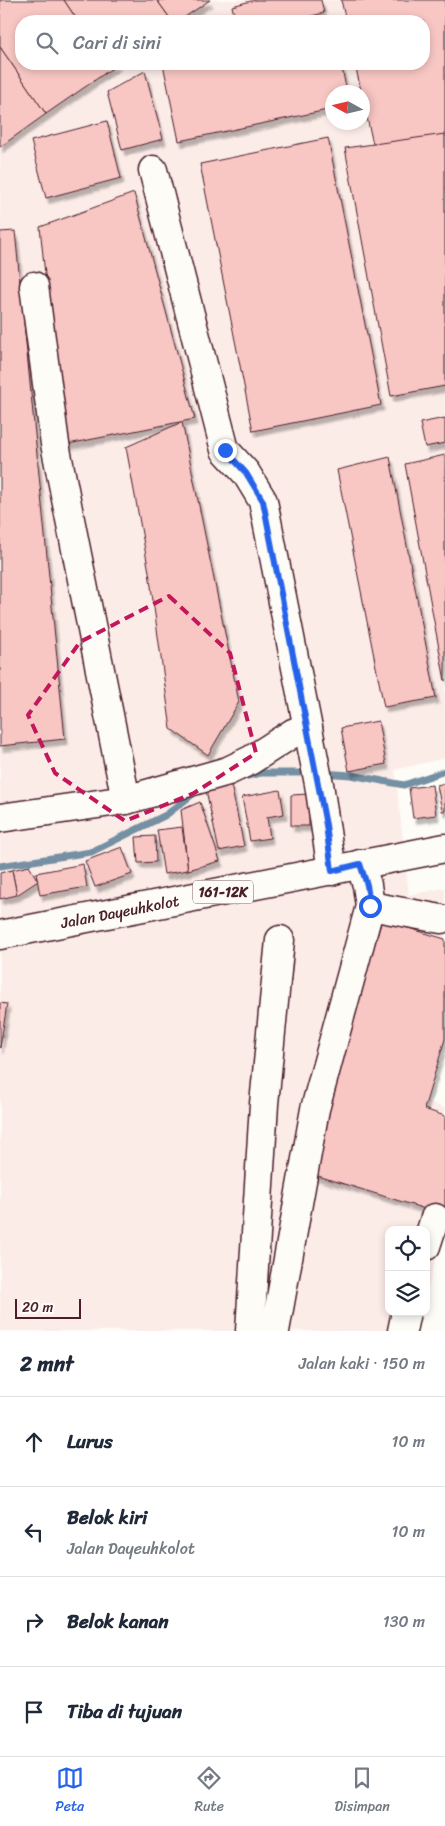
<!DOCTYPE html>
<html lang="id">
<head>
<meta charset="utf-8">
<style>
	body { margin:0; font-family:Sriracha,sans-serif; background:#f6f6f7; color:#1f2937 }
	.controls { position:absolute; right:15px; bottom:15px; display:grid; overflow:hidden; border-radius:10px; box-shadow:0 2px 8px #0003 }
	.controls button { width:45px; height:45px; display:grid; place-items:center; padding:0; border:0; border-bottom:1px solid #e0e1e3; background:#fff; color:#1f2937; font:25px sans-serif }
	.compass { position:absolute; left:325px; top:85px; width:45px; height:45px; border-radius:50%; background:#fff; box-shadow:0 2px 8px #0003; rotate:278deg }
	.scale { position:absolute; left:15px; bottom:12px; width:66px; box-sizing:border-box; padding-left:5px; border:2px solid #4a1f2b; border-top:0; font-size:14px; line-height:18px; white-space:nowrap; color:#4a1f2b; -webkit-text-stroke:4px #fdfcf7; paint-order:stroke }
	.stop { position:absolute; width:15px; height:15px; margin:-11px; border:4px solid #2563eb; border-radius:50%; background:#fff }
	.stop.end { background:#2563eb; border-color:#fff; box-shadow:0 1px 5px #0008 }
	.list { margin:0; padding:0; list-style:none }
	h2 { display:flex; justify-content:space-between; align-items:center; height:65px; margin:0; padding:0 20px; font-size:21px }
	h2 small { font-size:16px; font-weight:400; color:#747a83 }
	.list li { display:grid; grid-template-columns:32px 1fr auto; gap:15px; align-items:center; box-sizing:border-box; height:90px; padding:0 20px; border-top:1px solid #e0e1e3 }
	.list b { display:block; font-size:19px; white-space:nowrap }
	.list p { margin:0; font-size:16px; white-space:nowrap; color:#747a83 }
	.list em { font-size:16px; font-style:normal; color:#747a83 }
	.icon { flex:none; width:28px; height:28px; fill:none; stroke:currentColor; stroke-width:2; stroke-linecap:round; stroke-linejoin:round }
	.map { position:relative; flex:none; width:445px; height:1331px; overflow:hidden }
	.search { position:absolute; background:#fff; box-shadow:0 2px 8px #0003; left:15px; right:15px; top:15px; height:55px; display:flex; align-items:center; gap:12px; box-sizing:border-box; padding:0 18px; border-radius:20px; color:#747a83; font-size:19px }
	.sheet { height:425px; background:#fff }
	nav { display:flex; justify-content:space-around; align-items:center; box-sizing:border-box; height:70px; border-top:1px solid #e0e1e3; background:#fff; font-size:14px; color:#747a83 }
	nav a { display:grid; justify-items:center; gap:2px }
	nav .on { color:#2563eb }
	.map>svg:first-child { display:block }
	.built { fill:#fcece8; fill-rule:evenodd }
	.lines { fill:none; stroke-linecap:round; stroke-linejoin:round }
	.stream { stroke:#7590a3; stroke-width:7 }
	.building { fill:#f8c7c4; stroke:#4a1f2b; filter:url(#shadow) }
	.minor-casing { stroke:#4a1f2b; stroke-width:31 }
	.major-casing { stroke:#4a1f2b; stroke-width:31 }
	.minor { stroke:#fdfcf7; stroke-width:28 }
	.major { stroke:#fdfcf7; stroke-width:28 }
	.route { stroke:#2563eb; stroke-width:6 }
	.marked { fill:none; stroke:#c2185b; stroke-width:4; stroke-dasharray:10 6; stroke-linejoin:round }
	.labels { text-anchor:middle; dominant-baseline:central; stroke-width:5; stroke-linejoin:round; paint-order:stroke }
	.shield { fill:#fdfcf7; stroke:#806168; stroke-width:1 }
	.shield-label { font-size:14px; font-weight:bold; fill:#4a1f2b }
	.street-label { font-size:15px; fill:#4a1f2b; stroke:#fdfcf7 }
</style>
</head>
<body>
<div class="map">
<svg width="445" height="1331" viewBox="0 0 445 1331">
	<defs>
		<filter id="shadow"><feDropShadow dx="3" dy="5.5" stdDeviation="1" flood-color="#0004"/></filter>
	</defs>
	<rect width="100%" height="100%" fill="#fdfcf7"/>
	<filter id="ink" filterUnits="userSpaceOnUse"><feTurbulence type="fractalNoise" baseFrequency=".02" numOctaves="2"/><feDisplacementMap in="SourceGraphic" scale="10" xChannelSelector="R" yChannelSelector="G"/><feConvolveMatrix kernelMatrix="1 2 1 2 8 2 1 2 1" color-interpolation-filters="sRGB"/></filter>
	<g filter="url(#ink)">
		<!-- built -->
		<path class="built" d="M 0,0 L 445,0 L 445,758 L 395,770 L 409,895 L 445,888 L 445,1034 L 423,1100 L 445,1108 L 445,1223 L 426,1295 L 426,1230 L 389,1230 L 389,1312 L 422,1312 L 417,1331 L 0,1331 ZM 21,21 L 424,21 L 424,64 L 21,64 ZM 332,92 L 362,92 L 362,122 L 332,122 Z"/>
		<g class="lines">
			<!-- stream -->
			<g class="stream">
				<polyline points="322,773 351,775 404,785 445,771"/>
				<polyline points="243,777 261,773 311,773"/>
				<polyline points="0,866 91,852 166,815 197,791"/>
			</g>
		</g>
		<!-- building -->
		<g class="building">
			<polygon points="0,0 64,0 78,21 21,21 21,64 108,64 111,69 46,114 0,47"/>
			<polygon points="64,0 157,0 172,21 78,21"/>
			<polygon points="157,0 210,0 179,21 172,21"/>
			<polygon points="255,0 321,0 324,13 291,21 235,21 232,6"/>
			<polygon points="341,0 445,0 445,137 375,153 355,64 424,64 424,21 346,21"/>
			<polygon points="0,47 46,114 0,147"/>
			<polygon points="108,64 118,64 111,69"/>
			<polygon points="163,64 341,64 347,92 332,92 332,109 179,141"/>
			<polygon points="145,71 163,139 122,150 107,92"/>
			<polygon points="107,121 121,178 46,198 31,141"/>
			<polygon points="445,134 445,386 391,396 345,148"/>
			<polygon points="328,138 381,405 253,431 200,164"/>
			<polygon points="134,193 195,419 63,445 40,227"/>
			<polygon points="15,231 65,739 0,746 0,232"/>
			<polygon points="445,418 445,443 425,447 420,423"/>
			<polygon points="182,422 239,702 208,755 171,729 149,572 126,447"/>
			<polygon points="445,455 445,681 405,464"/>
			<polygon points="390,457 436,698 384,707 337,470"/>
			<polygon points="378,721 386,764 349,771 341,728"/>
			<polygon points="445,783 445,811 442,811 437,785"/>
			<polygon points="231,785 244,846 219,851 206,790"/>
			<polygon points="432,785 436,815 413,818 409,788"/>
			<polygon points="280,790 284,814 267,817 270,838 250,841 242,797"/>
			<polygon points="309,794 309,826 291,826 291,795"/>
			<polygon points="200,802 220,861 188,870 181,810"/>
			<polygon points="182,827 188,870 164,874 157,830"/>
			<polygon points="155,836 156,862 138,863 136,837"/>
			<polygon points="122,847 132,874 95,887 85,861"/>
			<polygon points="83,864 87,887 40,895 36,873"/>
			<polygon points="29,866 38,881 17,895 12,870"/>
			<polygon points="12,870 17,895 0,899 0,873"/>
			<polygon points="382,920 445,939 445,1039 424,1109 445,1116 445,1215 305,1172"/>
			<polygon points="0,1003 7,1004 0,1048"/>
		</g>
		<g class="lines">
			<defs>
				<g id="minor">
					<polyline points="153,170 225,450 246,473 263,501 319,784 332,871"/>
					<polyline points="34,286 55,444 126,800"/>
					<polyline points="0,818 126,800 228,771 251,760 293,733 308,727"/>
					<polyline points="370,906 441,919"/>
					<polyline points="426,1246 435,1218"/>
					<polyline points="250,1331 264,1104 280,940"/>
					<polyline points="275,1331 315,1109 370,906 367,885 360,864"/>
					<polyline points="402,1331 406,1312"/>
				</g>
				<polyline id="major" points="0,935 445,848"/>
			</defs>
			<!-- minor casing -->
			<use href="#minor" class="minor-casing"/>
			<!-- major casing -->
			<use href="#major" class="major-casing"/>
			<!-- minor -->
			<use href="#minor" class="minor"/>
			<!-- major -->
			<use href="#major" class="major"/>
		</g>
	</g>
	<g class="lines" filter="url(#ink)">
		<!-- route -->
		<polyline class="route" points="225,450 246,473 263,501 326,825 332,871 360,864 367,885 370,906"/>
	</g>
	<!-- marked area -->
	<path class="marked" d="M 169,596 L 230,653 L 256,753 L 194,793 L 125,821 L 55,773 L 28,715 L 80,642 Z"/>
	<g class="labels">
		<!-- shield labels -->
		<rect class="shield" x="193" y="880.5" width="60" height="23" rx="4"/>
		<g class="shield-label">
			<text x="223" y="892">161-12K</text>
		</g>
		<!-- street labels -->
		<g class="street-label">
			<text transform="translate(120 912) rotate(-11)">Jalan Dayeuhkolot</text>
		</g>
	</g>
</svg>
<div class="controls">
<button><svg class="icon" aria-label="locate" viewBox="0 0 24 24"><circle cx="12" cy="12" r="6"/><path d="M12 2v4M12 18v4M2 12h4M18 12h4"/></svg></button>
<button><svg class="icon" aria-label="layers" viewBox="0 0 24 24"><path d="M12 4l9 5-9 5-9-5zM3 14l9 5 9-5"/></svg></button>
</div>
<svg class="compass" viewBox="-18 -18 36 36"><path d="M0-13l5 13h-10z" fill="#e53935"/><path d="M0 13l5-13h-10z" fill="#747a83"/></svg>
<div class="scale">20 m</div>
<div class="stop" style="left:370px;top:906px"></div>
<div class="stop end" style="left:225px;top:450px"></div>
<div class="search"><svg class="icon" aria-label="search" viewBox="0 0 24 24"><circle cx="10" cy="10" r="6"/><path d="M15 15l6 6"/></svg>Cari di sini</div>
</div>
<section class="sheet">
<h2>2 mnt<small>Jalan kaki · 150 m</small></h2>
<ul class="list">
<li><svg class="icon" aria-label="ahead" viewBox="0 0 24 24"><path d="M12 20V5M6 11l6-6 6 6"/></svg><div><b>Lurus</b></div><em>10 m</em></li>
<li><svg class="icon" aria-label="left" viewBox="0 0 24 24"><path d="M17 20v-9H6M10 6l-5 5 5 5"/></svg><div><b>Belok kiri</b><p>Jalan Dayeuhkolot</p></div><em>10 m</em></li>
<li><svg class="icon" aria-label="right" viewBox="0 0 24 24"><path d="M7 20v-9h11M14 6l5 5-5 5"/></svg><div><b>Belok kanan</b></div><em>130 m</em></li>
<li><svg class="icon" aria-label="arrive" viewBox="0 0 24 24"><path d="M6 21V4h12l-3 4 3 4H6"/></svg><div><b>Tiba di tujuan</b></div></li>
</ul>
</section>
<nav>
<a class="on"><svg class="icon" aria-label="map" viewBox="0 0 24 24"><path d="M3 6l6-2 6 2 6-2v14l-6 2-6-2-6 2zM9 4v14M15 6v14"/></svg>Peta</a>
<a><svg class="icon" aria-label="directions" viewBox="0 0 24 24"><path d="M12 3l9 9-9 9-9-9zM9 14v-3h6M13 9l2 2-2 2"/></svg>Rute</a>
<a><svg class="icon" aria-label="saved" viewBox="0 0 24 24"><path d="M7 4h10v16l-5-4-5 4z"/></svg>Disimpan</a>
</nav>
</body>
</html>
